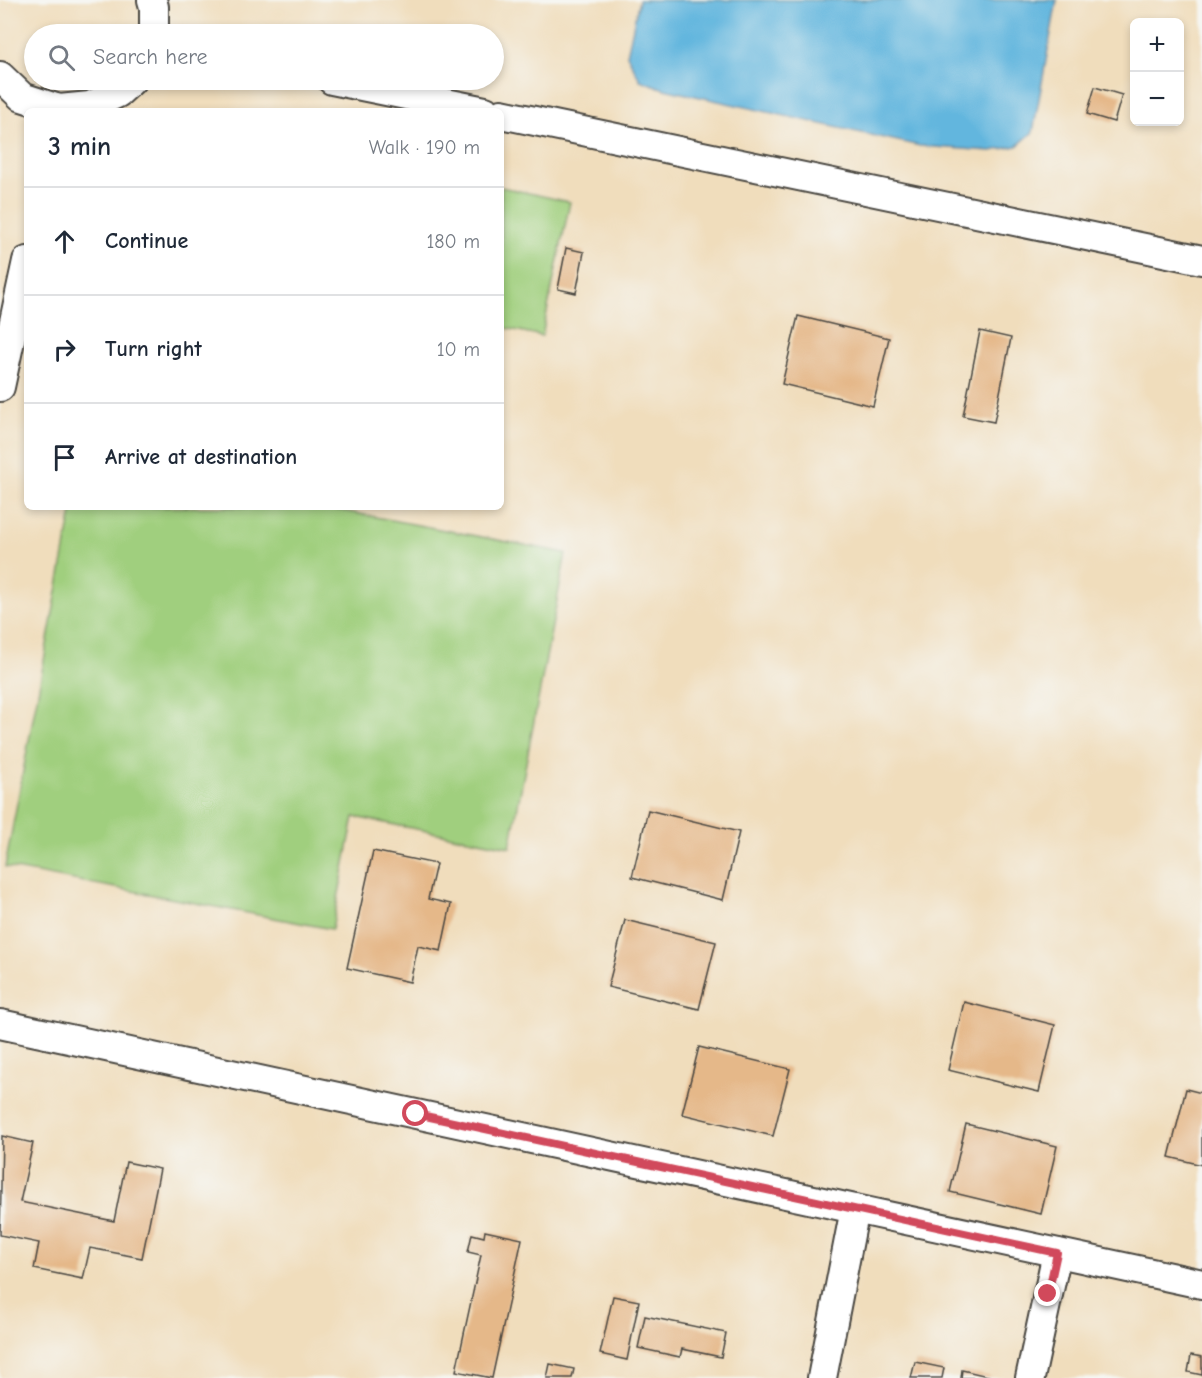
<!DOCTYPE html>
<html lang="en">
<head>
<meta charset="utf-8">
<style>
	body { margin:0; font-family:"Comic Neue",sans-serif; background:#f6f6f7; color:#1f2937 }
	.controls { position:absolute; right:18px; top:18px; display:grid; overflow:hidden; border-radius:9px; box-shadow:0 3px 9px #0003 }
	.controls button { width:54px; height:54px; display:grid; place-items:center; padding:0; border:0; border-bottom:2px solid #e0e1e3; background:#fff; color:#1f2937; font:30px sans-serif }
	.stop { position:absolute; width:18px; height:18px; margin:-14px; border:4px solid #d1495b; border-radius:50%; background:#fff }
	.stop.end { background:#d1495b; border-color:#fff; box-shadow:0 2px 6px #0008 }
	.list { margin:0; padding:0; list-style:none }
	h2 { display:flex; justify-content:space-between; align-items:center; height:78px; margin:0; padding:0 24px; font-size:26px }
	h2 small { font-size:20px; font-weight:400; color:#747a83 }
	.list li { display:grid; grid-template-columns:39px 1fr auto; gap:18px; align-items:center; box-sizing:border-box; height:108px; padding:0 24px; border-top:2px solid #e0e1e3 }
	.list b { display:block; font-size:22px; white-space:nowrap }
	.list em { font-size:20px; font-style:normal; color:#747a83 }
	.icon { flex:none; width:33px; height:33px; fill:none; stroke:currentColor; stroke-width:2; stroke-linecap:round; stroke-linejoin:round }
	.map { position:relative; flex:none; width:1202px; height:1378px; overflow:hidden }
	.search { position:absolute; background:#fff; box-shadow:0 3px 9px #0003; left:24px; top:24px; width:480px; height:66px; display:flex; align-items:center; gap:15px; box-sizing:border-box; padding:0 21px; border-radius:33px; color:#747a83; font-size:22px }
	.panel { position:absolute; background:#fff; box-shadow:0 3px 9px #0003; left:24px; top:108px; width:480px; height:402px; border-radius:9px }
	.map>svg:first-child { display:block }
	.green { fill:#a0cf7e; stroke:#667d54; stroke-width:1.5 }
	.water { fill:#62b6de; stroke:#467084; stroke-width:1.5 }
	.building { fill:#e5b889 }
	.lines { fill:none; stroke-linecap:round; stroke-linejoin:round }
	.minor-casing { stroke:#494641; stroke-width:32 }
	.minor { stroke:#fff; stroke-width:28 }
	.route { stroke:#d1495b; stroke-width:8 }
</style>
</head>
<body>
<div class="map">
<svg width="1202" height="1378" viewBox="0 0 1202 1378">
	<rect width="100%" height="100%" fill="#f6f6f2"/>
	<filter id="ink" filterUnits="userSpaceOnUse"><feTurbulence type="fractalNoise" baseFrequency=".0167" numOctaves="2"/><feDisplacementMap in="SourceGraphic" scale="12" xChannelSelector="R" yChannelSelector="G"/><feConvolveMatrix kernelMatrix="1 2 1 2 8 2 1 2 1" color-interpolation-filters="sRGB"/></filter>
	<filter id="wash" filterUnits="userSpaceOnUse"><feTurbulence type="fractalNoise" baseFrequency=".008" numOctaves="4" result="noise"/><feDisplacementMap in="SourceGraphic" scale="24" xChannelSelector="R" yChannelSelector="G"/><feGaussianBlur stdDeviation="1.35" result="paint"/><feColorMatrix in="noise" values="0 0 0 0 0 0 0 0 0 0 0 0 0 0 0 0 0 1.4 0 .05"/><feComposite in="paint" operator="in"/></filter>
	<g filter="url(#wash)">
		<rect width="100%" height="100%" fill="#f0ddbc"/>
		<!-- green -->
		<g class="green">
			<polygon points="501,187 570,202 542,336 501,327"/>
			<polygon points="73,507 323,507 566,553 510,847 354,817 332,929 5,867"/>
		</g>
		<!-- water -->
		<polygon class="water" points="639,0 1057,0 1033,132 1017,146 991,151 920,146 664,89 640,80 627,55"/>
		<g id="blocks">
			<!-- building -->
			<g class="building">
				<polygon points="1095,87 1122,95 1114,122 1087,114"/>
				<polygon points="566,248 584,252 576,293 558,289"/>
				<polygon points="798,316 889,338 873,406 782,384"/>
				<polygon points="980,331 1011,338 994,422 963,416"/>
				<polygon points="648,810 739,832 723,900 632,877"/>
				<polygon points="373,851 436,864 428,899 451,904 441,951 418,946 410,982 347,968"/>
				<polygon points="625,920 716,942 699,1009 608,987"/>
				<polygon points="964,1002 1055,1025 1039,1092 948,1070"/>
				<polygon points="699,1047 790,1069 773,1136 682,1114"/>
				<polygon points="1186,1089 1202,1093 1202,1165 1169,1157"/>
				<polygon points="966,1124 1057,1146 1041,1214 950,1192"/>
				<polygon points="2,1136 33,1143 20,1202 114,1221 126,1162 160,1169 142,1258 90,1248 83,1279 34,1269 39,1243 0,1235"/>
				<polygon points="485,1231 522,1239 492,1378 456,1371 481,1255 468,1252 472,1234 484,1237"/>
				<polygon points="613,1296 639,1301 627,1360 600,1354"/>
				<polygon points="645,1316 726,1333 721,1357 682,1349 680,1357 638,1348"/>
				<polygon points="1191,1355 1202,1357 1202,1375 1188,1372"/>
				<polygon points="915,1362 944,1368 942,1378 911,1378"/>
				<polygon points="550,1364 574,1369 572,1378 547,1378"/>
				<polygon points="962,1370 992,1377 992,1378 961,1378"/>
			</g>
		</g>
	</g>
	<g filter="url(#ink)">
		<use href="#blocks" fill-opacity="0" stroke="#494641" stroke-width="1.5"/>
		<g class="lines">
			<defs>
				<g id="minor">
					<polyline points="152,0 154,7 154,34"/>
					<polyline points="0,76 22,97 59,109 90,106 118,93 132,80"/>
					<polyline points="332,80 485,111"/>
					<polyline points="501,114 1202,260"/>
					<polyline points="0,387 27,261"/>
					<polyline points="0,1024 1202,1284"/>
					<polyline points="822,1378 855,1209"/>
					<polyline points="1030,1378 1057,1253"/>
				</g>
			</defs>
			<!-- minor casing -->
			<use href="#minor" class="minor-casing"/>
			<!-- minor -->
			<use href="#minor" class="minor"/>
		</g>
	</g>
	<g class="lines" filter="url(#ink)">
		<!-- route -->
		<polyline class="route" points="416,1114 1057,1253 1048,1294"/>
	</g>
</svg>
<div class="controls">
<button>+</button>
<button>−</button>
</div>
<div class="stop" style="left:416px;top:1114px"></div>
<div class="stop end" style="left:1048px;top:1294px"></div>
<div class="search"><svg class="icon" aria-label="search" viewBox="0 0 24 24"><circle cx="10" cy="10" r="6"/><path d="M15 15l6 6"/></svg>Search here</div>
<section class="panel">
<h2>3 min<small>Walk · 190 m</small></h2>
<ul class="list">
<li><svg class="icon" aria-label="ahead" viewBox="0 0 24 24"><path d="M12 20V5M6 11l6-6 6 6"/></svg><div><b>Continue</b></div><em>180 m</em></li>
<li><svg class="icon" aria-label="right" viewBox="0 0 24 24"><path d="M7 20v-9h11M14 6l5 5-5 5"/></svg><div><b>Turn right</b></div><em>10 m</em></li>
<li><svg class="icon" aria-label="arrive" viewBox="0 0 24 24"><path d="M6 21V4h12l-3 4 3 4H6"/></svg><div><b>Arrive at destination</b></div></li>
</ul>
</section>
</div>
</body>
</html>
